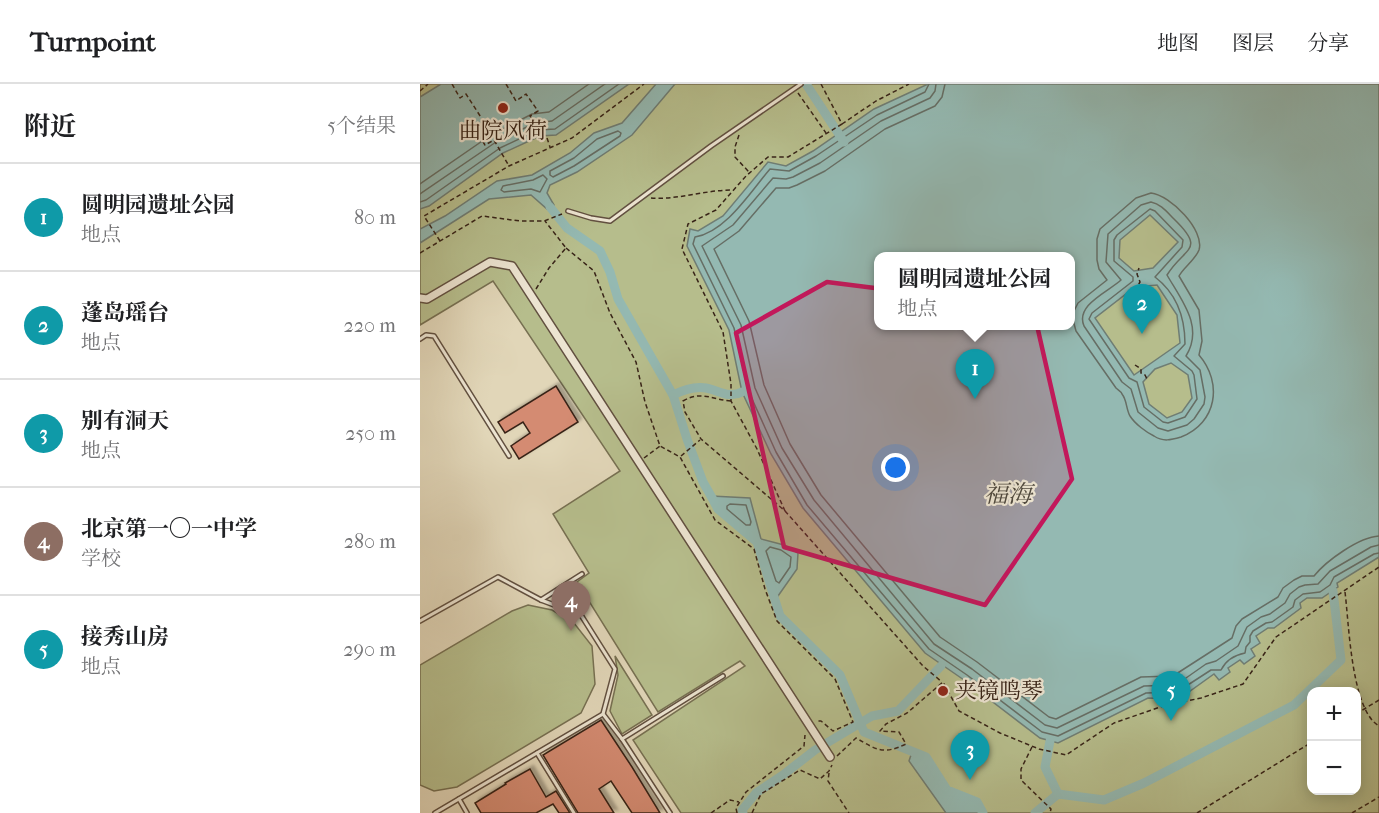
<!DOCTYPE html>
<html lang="zh">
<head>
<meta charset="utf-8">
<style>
	body { margin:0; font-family:"IM FELL French Canon","Noto Serif SC",serif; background:#f6f6f6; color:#202124 }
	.controls { position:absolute; right:18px; bottom:18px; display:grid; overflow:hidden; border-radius:12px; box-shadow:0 3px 15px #0003 }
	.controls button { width:54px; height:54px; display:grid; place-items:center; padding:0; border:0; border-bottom:2px solid #e0e0e0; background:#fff; color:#202124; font:30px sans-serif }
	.you { position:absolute; left:476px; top:384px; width:21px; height:21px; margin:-15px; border:4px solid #fff; border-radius:50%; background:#1a73e8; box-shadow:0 0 0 9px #1a73e833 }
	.badge { display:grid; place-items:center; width:39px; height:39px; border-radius:50%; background:#d93025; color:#fff; font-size:20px; font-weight:700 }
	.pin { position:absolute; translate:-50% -50px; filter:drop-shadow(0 2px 3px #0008) }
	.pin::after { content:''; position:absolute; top:32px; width:21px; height:18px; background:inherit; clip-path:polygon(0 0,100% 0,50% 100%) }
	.popup { position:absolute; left:454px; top:168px; width:201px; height:78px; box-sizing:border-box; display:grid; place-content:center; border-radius:12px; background:#fff; filter:drop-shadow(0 2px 4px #0005); font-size:20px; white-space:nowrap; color:#757577 }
	.popup b { font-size:22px; color:#202124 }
	.popup::after { content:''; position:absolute; left:50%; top:100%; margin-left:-12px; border:12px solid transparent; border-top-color:#fff }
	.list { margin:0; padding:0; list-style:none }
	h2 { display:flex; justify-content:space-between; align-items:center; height:78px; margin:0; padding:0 24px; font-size:26px }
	h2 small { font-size:20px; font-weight:400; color:#757577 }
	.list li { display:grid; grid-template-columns:39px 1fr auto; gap:18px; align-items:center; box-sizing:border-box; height:108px; padding:0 24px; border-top:2px solid #e0e0e0 }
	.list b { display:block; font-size:22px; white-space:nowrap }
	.list p { margin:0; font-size:20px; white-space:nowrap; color:#757577 }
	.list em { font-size:20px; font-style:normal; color:#757577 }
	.map { position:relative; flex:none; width:959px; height:729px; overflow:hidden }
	header { display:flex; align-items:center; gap:36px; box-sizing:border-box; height:84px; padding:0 30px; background:#fff; border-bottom:2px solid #e0e0e0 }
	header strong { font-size:28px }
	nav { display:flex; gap:33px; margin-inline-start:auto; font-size:21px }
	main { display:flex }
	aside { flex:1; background:#fff }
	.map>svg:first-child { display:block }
	.green { fill:#b6bd8c; stroke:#777052; stroke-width:1.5; fill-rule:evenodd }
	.water { fill:#94b9b2; stroke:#6f7d74; stroke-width:1.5; fill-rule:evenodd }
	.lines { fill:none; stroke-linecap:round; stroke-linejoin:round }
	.shore { stroke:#666e65; stroke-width:1.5 }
	.canal { stroke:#94b9b2; stroke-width:9 }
	.building { fill:#d48b72; stroke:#382418; stroke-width:1.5; filter:url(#shadow) }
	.lane-casing { stroke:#625040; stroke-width:6 }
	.street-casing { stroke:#625040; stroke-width:10 }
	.path { stroke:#382418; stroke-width:1.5; stroke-dasharray:4.5 3; stroke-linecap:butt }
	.lane { stroke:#ece4d1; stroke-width:3 }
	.street { stroke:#ece4d1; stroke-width:7 }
	.marked { fill:#c2185b; fill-opacity:0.2; stroke:#c2185b; stroke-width:4.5; stroke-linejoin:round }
	.poi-dot { fill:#8f2418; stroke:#ece4d1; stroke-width:2 }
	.labels { text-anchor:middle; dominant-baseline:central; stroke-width:4.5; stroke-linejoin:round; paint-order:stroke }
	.poi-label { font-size:22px; fill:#382418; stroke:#ece4d1 }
	.water-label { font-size:24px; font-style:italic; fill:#4f493e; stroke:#ece4d1 }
</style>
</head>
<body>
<header>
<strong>Turnpoint</strong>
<nav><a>地图</a><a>图层</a><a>分享</a></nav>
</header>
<main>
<aside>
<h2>附近<small>5个结果</small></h2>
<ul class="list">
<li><span class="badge" style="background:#0f9aa8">1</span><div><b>圆明园遗址公园</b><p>地点</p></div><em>80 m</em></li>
<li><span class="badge" style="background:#0f9aa8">2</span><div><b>蓬岛瑶台</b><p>地点</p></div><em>220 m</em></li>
<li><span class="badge" style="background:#0f9aa8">3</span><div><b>别有洞天</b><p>地点</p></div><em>250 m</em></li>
<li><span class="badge" style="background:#8d6e63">4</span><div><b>北京第一〇一中学</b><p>学校</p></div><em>280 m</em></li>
<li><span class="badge" style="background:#0f9aa8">5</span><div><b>接秀山房</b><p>地点</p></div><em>290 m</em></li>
</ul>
</aside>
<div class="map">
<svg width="959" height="729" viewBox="0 0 959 729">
	<defs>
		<filter id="shadow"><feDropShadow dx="3.5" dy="-3.5" stdDeviation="1.5" flood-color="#0004"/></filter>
	</defs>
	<rect width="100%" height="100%" fill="#e1d6b8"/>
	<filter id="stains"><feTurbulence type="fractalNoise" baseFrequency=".00333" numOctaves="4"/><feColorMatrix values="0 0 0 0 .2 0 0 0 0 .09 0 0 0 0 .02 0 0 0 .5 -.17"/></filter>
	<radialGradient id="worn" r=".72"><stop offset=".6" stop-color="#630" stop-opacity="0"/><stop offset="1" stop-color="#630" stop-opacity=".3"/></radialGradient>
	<!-- green -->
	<g class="green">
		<path d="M 0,0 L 959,0 L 959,729 L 261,729 L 213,656 L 325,582 L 320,577 L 238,628 L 157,498 L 169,489 L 133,430 L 200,387 L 73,197 L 0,241 ZM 459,172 L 651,172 L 651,242 L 459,242 ZM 892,608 L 936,608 L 936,706 L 892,706 Z"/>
		<polygon points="108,521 132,526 154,539 172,562 175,600 161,629 37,703 14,707 0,701 0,581 92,527"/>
		<polygon points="195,572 232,631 202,650 190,627 198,591"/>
	</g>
	<!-- water -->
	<g class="water">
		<polygon points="21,0 209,0 136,51 120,52 83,69 9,122 0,125 0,13"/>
		<polygon points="236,0 255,0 212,51 157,88 130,101 127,109 134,121 127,125 111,111 69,115 0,159 0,145 25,132 77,97 112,91 150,69 174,49 202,39"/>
		<path d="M 508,0 L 959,0 L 959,473 L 917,499 L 918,503 L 902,514 L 887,514 L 880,519 L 881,524 L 854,544 L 848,544 L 836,552 L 840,559 L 831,565 L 835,572 L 824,580 L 820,576 L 808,584 L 810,588 L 799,596 L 794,590 L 759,615 L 728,614 L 638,659 L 620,654 L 544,596 L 505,569 L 383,424 L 351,370 L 322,308 L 309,246 L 267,162 L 270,145 L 278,147 L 303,132 L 348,78 L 366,82 L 393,67 L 454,25 ZM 730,131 L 758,158 L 733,184 L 714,187 L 699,174 L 700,156 ZM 459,172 L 651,172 L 651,242 L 459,242 ZM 737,201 L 757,231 L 760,259 L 714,291 L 675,234 L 715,203 ZM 751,279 L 768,291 L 772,314 L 762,328 L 747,334 L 729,320 L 723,298 L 735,285 Z"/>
		<polygon points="291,412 330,414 341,455 364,461 378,469 377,485 358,512 354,513 337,458 298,425"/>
		<polygon points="492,668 506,673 527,706 557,718 563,729 526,729 489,677"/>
	</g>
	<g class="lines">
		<!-- shore -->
		<g class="shore">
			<path d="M 509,0 L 505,8 L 457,31 L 396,72 L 369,87 L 350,85 C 331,107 306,148 275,153 L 273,160 L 314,244 L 328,306 L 356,368 L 387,421 L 509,565 L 547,591 L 622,648 L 638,652 L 726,609 L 757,608 L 791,586 L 801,586 C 806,576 815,571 825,569 L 826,563 L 830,558 L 830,552 L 833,547 L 846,539 L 852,538 L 873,523 L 875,516 L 883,510 L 900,508 L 910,501 L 914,493 L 954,470 L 959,469"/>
			<polyline points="516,0 515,7 510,14 461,37 400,79 373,93 366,95 353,94 313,141 282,162 321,241 335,304 362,364 394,416 514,560 552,585 625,641 637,644 724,602 756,601 786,580 796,577 818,562 827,543 841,533 850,530 865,519 870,510 879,503 885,501 898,500 910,487 951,463 959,461"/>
			<path d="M 525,0 L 522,13 L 515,22 L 465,45 L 405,87 L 377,101 L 369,104 L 356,104 L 319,147 L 294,165 L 329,237 L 344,301 L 370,360 L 401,411 L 520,553 L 557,578 L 629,633 L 636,635 L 721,593 L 753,592 L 812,554 L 816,542 L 822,535 L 858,513 L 863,504 L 874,496 L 882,492 L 894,492 C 906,477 939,453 959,452"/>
			<polygon points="198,47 201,49 200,52 154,82 133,93 130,91 130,87 154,74 177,55"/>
			<polygon points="123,91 127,95 120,108 111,105 84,108 81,106 83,102 113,96"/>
			<polyline points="0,100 71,51 112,30 129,28 169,0"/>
			<path d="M 731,109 C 750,111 785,146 779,166 C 775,176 764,183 759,192 L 779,226 L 782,257 L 779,271 C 803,299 797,339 761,353 C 751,356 743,358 734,352 C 726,348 715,340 710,332 C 706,325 707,316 702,310 C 701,307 698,306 696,304 L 656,247 L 653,236 L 654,227 L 658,219 L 687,196 L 679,185 L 677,176 L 677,155 L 680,145 L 716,114 Z"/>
			<polyline points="0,110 76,58 115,39 132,37 185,0"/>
			<polyline points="0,118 6,116 80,64 118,46 135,45 199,0"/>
			<path d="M 731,118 C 741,120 747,128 754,135 C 787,167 764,163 747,191 C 762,217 784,243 766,272 L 780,286 L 785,313 L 784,320 L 774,335 L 767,341 L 748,347 L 738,344 L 718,328 L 711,305 L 702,298 L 664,242 C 655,221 688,208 701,196 L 686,178 L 688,150 L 721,121 Z"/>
			<path d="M 730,125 L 735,127 L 763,156 L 762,163 L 735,193 C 756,209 765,232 765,260 L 754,272 L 772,287 L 774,291 L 777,315 L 765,333 L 748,339 L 743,338 L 724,323 L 717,298 L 709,294 L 669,235 L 672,229 L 713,197 L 713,193 L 694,177 L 694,156 L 697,151 Z"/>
			<polygon points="310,420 326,421 331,438 330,441 326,441 307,425 307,422"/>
			<polygon points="350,463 361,466 371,473 370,483 359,499 356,497 346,467"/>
		</g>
		<!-- canal -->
		<g class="canal">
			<polyline points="386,0 424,58"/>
			<polyline points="130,123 147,144 180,167 190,188 198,215 253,311 267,355 283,398 291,412 298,425 337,458 360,532 420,591 444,648 506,673 527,706 557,718 563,729"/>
			<path d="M 253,311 C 263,306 274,302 286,304 C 298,306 309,315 322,308"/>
			<polyline points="630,657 625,683 638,710"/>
			<polyline points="323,729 322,726 336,709 363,691 395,666 452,632 478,627 521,582"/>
			<polyline points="615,729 638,710 684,716 724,699 874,621 921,576 913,507"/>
		</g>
	</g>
	<!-- building -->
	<g class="building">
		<polygon points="136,302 158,338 99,375 91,362 110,349 103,338 85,349 78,338"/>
		<polygon points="181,636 212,683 240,729 212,729 191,697 179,705 194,729 158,729 123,671"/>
		<polygon points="110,685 126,713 136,707 150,729 139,729 133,720 116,729 61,729 55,719 86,700 85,699"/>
	</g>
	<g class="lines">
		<defs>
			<g id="lane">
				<polyline points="148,127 171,134 190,137 291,62 381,0"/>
				<polyline points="0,255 6,251 14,252 89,372"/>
				<polyline points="121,516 162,490"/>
				<polyline points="0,537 78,493 121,516 161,531 195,585 183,630 15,729"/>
				<polyline points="183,630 202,655 303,592"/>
				<polyline points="202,655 250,729"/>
				<polyline points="117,669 154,729"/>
				<polyline points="39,715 47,729"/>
			</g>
			<polyline id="street" points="0,214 7,215 70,178 92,182 410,673"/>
		</defs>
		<!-- lane casing -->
		<use href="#lane" class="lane-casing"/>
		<!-- street casing -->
		<use href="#street" class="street-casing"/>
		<!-- path -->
		<g class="path">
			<polyline points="32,0 40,14 46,10 64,38 55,45 65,61 74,56 89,82"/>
			<polyline points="86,0 96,17 106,10 118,27 110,32 127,54 130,63"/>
			<polyline points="401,0 422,40 456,17 489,0"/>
			<polyline points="0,7 8,0"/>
			<polyline points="378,9 406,49"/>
			<polyline points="319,51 315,63 315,73 329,88"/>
			<path d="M 231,114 C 258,116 285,106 312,106"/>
			<polyline points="20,157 4,132 89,82 152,54 224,0"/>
			<polyline points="146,164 174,187 190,229 216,278 225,318 240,362 260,373 295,436 334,465 345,505 357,537 415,595 433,638 413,647 401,637 397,637"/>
			<polyline points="0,169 62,132 100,137 124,137 142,130"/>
			<polyline points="116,205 129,184 146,164 125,137"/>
			<polyline points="718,207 717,203 720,198 717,190 719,184"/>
			<polyline points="715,281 721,285 721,289 725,291 728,297"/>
			<path d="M 311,317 C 293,316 281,306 263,317 L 265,328 L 281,355 L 365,427 L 503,582 L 522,598"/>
			<polyline points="261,372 280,356"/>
			<polyline points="224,374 240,362"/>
			<polyline points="365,427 337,365 311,317 311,300 303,248 262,165 268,140 296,126 326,92 348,73 368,73 422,40"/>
			<path d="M 925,508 C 929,539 931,626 959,642"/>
			<polyline points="936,630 959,616"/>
			<polyline points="612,663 601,685 601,696 631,725 630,729"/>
			<path d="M 417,672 L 436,654 C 457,666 463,671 486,660 L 479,648 L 460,647 L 466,640 L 487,629 L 523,598 L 539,627 L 580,649 L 619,665 L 646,671 L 694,639 L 743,622 L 781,614 L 823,600 L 856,553 L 959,483"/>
			<polyline points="409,689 408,697 429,729"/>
			<polyline points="291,729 310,716 319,718"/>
			<polyline points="317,729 316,724 326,708 384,662 385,651"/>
			<polyline points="332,729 341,710 380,686 400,695 409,687 412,681"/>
			<polyline points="777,729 892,658"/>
			<polyline points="932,729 959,713"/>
		</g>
		<!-- lane -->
		<use href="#lane" class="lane"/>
		<!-- street -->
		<use href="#street" class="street"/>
	</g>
	<!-- marked area -->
	<path class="marked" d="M 407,198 L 613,224 L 652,395 L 565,521 L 364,463 L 316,249 Z"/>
	<!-- markers -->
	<g class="poi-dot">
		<circle cx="83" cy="24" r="6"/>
		<circle cx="523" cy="607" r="6"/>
	</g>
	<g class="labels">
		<!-- poi labels -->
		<g class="poi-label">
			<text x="83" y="47">曲院风荷</text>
			<text x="535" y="607" text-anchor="start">夹镜鸣琴</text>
		</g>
		<!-- water labels -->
		<g class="water-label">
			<text x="588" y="410">福海</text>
		</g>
	</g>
	<rect width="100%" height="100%" filter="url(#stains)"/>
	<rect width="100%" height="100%" fill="url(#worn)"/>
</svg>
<div class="controls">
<button>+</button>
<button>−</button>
</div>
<div class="you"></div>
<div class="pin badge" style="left:555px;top:315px;background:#0f9aa8">1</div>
<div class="popup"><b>圆明园遗址公园</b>地点</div>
<div class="pin badge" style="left:722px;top:250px;background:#0f9aa8">2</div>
<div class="pin badge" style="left:550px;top:696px;background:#0f9aa8">3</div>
<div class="pin badge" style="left:151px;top:547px;background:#8d6e63">4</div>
<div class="pin badge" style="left:751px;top:637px;background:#0f9aa8">5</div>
</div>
</main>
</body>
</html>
